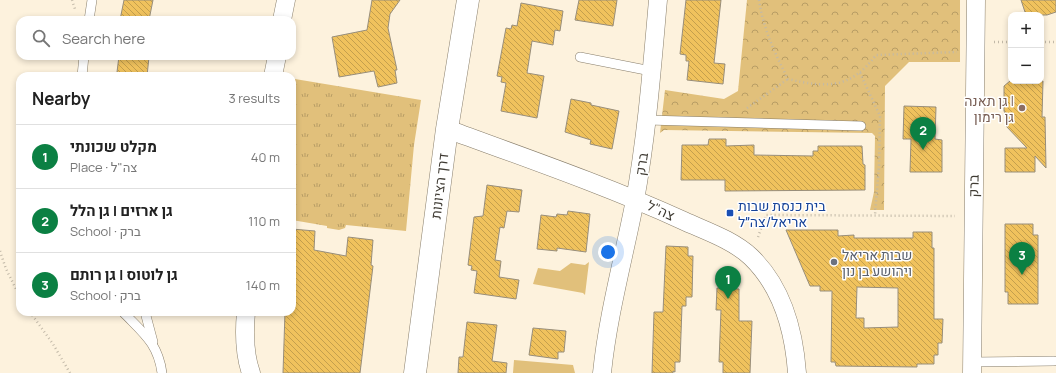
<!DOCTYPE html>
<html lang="en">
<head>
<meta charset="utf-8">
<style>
	body { margin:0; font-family:Manrope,Heebo,sans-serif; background:#f6f6f6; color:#222 }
	.controls { position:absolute; right:12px; top:12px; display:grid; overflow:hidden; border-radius:8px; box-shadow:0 2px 6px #0003 }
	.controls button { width:36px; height:36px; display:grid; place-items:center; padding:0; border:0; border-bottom:1px solid #e0e0e0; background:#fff; color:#222; font:20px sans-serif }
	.you { position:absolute; left:608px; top:252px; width:14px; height:14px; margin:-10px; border:3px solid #fff; border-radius:50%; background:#1a73e8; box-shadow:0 0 0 6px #1a73e833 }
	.badge { display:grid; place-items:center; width:26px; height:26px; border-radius:50%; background:#0b8043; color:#fff; font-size:13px; font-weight:700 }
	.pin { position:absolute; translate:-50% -33px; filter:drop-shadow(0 1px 2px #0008) }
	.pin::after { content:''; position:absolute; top:21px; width:14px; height:12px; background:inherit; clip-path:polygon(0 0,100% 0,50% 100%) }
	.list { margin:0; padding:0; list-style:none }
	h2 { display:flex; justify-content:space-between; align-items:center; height:52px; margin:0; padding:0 16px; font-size:17px }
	h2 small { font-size:13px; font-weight:400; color:#767676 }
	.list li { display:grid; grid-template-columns:26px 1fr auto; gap:12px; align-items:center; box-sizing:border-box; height:64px; padding:0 16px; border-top:1px solid #e0e0e0 }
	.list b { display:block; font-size:15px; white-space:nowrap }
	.list p { margin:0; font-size:13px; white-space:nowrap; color:#767676 }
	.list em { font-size:13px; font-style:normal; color:#767676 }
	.icon { flex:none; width:22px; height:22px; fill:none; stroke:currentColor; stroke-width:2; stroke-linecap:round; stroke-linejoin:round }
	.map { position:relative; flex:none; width:1056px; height:373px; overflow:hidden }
	.search { position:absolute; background:#fff; box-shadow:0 2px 6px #0003; left:16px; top:16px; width:280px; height:44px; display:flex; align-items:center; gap:10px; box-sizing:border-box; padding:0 14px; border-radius:12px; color:#767676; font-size:15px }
	.panel { position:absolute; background:#fff; box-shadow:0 2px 6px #0003; left:16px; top:72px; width:280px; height:244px; border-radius:12px }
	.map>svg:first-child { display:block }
	.grass { fill:url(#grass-tufts) }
	.park { fill:url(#park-crowns) }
	.garden { fill:#e1c07b }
	.building { fill:url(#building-back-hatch); stroke:#988e7b; fill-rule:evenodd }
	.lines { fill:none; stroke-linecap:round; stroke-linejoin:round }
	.service-casing { stroke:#887e6b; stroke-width:10 }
	.minor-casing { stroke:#887e6b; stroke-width:19 }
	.tertiary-casing { stroke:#887e6b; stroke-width:23 }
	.path { stroke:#c2b9a8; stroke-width:2.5; stroke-dasharray:1 3; stroke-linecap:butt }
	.service { stroke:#fff; stroke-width:9 }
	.minor { stroke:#fff; stroke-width:18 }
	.tertiary { stroke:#fff; stroke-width:22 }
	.education-dot { fill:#8d6e63; stroke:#fff; stroke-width:1.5 }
	.transit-dot { fill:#1a4fb4; stroke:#fff; stroke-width:1.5 }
	.worship-dot { fill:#6b7280; stroke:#fff; stroke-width:1.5 }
	.labels { text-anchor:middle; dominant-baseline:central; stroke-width:3; stroke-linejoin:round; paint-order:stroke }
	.education-label { font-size:14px; fill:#785e54; stroke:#fff; text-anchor:end }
	.street-label { font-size:14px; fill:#3f3b33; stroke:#fff }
	.transit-label { font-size:14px; fill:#164399; stroke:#fff; text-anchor:start }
	.worship-label { font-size:14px; fill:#5b616d; stroke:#fff; text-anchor:start }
</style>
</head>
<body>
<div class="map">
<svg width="1056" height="373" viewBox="0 0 1056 373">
	<defs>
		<pattern id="grass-tufts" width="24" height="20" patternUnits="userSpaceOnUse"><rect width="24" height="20" fill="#e1c07b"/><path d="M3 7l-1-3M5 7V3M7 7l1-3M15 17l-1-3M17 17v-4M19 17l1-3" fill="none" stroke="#b89d65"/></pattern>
		<pattern id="park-crowns" width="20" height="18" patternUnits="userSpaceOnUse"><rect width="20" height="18" fill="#e1c07b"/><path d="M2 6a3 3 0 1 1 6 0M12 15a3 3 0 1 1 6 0" fill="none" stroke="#b89d65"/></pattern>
		<pattern id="building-back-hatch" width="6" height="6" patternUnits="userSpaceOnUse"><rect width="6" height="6" fill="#f0c25d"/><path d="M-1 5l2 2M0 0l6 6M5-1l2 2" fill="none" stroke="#c49f4d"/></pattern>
	</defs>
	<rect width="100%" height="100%" fill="#fdf2dd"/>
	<!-- grass -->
	<polygon class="grass" points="295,79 421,100 414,145 406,231 346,225 345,228 339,230 327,228 327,226 292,220 292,100"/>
	<!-- park -->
	<polygon class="park" points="747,0 960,0 960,62 909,62 885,86 884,210 870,210 874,192 875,136 872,133 664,130 660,133 665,90 724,99 738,91"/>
	<!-- garden -->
	<g class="garden">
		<polygon points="589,262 585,295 583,293 533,284 538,268 560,271 571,263 585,265"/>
		<polygon points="514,360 573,365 575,373 513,373"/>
	</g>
	<!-- building -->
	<g class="building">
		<polygon points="124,0 153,0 149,20 120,20"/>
		<polygon points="372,0 400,0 390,14 388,28 397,70 395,70 397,83 378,87 374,71 339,77 332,37 367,30"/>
		<polygon points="579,0 617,0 613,26 575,20"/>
		<polygon points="686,0 721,0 714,63 725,64 723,84 687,80 689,61 686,61 686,55 680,54"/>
		<polygon points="1021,0 1056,0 1056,12 1047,15 1026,15"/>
		<polygon points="521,3 563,11 560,31 555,30 553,45 532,41 527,73 544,76 537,118 501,111 506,83 501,82 502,77 497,76 506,28 511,29 512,25 517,26"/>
		<polygon points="119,56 149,57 147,76 126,76 117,72"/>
		<polygon points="1010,81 1043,81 1042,117 1045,117 1046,168 1035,156 1035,172 1005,172 1005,148 1027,148 1005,125 1009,121 1004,111 1004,86"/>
		<polygon points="571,99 591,103 591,105 619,111 612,149 590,144 591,140 565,132"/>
		<polygon points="904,106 936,107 935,139 942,140 942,172 910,172 911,139 903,139"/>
		<polygon points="709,139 726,139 726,146 754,145 754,155 813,156 813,151 818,151 818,146 862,146 863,164 865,165 865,190 725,191 725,180 681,180 682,145 708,145"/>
		<polygon points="487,185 522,190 519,212 507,211 504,228 500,227 495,260 501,261 499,277 519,280 516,299 474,293 477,271 471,270 472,266 468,265 474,217 483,216"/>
		<polygon points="568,211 590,214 586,252 557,248 557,251 537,249 541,215 556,217 557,214 567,215"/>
		<polygon points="1005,224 1033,224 1033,235 1038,235 1038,304 1008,304 1008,292 1005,292"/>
		<polygon points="292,229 315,231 314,250 346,256 348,237 373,240 371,265 373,266 360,373 283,373 285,312 292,312"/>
		<path d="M 786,230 L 838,230 L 838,236 L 854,235 L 854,238 L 913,238 L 913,232 L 932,232 L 932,248 L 934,248 L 934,319 L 943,319 L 942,343 L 938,343 L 938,355 L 934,355 L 934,364 L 917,364 L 917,367 L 836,366 L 835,362 L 831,362 L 832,291 L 820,291 L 820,286 L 810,286 ZM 857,287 L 898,288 L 898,327 L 864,328 L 864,318 L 856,318 Z"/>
		<polygon points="666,246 688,247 688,256 693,256 692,297 686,297 686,306 682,306 680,362 675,362 675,372 673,371 673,373 652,373 654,312 663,312"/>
		<polygon points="717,288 739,289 739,321 752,321 750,373 723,373 723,362 719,362 721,310 716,310"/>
		<polygon points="467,322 497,325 492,361 507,363 506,373 458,373 459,357 463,357"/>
		<polygon points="533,328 566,331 564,352 558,352 558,359 529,355"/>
	</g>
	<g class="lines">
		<defs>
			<g id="service">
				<polyline points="89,20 92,0"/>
				<polyline points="580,57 651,71"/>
				<polyline points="82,76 84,56"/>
				<polyline points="647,120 861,126"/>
				<path d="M 123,312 C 143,333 158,343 162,373"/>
				<polyline points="145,312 153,342"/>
				<polyline points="972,362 1054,361"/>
			</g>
			<g id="minor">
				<polyline points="282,20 286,0"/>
				<polyline points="273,76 277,56"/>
				<path d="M 447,129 C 526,158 607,186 684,221 C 706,231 733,240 751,257 C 782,287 794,331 797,373"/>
				<path d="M 246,312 C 244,333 244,353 251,373"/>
				<path d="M 602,373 C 608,314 624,257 635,200 C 647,134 652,67 658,0"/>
				<polyline points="972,373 976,0"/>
			</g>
			<polyline id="tertiary" points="415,373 447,129 468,0"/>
		</defs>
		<!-- service casing -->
		<use href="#service" class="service-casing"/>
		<!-- minor casing -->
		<use href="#minor" class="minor-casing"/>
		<!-- tertiary casing -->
		<use href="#tertiary" class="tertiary-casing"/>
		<!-- path -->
		<g class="path">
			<polyline points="72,0 75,9"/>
			<path d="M 759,0 C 763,28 775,54 788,79 C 826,88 851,89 876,55 L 957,52"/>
			<polyline points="994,42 1011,42"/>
			<polyline points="1041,42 1056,42"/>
			<polyline points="860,73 880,116 879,165 875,215"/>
			<polyline points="747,108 788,79"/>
			<polyline points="758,237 766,215 955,216"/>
			<polyline points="0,251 6,269 20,297"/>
			<polyline points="30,312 53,344 70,373"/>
		</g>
		<!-- service -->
		<use href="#service" class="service"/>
		<!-- minor -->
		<use href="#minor" class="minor"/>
		<!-- tertiary -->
		<use href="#tertiary" class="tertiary"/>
	</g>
	<!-- markers -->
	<circle class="education-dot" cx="1022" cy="108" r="4"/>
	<rect class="transit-dot" x="726" y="209" width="8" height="8" rx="2"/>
	<circle class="worship-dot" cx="834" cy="262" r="4"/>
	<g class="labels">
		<!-- education labels -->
		<g class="education-label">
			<text x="1014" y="100">גן תאנה |<tspan x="1014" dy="16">גן רימון</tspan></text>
		</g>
		<!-- street labels -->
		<g class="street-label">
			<text transform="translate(641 164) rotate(-81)">ברק</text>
			<text transform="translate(439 186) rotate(-83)">דרך הציונות</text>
			<text transform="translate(973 186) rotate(-89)">ברק</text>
			<text transform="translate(661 210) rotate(25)">צה"ל</text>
		</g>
		<!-- transit labels -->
		<g class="transit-label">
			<text x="738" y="205">בית כנסת שבות<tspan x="738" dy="16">אריאל/צה״ל</tspan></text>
		</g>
		<!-- worship labels -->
		<g class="worship-label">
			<text x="842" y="254">שבות אריאל<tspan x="842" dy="16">ויהושע בן נון</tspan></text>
		</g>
	</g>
</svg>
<div class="controls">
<button>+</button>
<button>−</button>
</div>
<div class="you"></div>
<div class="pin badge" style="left:728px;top:299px">1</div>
<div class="pin badge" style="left:923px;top:150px">2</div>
<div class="pin badge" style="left:1022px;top:275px">3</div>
<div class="search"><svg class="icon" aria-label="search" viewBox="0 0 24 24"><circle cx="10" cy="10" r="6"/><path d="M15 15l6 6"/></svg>Search here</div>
<section class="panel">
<h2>Nearby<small>3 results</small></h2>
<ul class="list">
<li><span class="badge">1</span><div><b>מקלט שכונתי</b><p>Place · צה&quot;ל</p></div><em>40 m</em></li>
<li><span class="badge">2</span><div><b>גן ארזים | גן הלל</b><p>School · ברק</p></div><em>110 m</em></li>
<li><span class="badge">3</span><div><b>גן לוטוס | גן רותם</b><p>School · ברק</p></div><em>140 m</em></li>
</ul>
</section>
</div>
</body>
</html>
